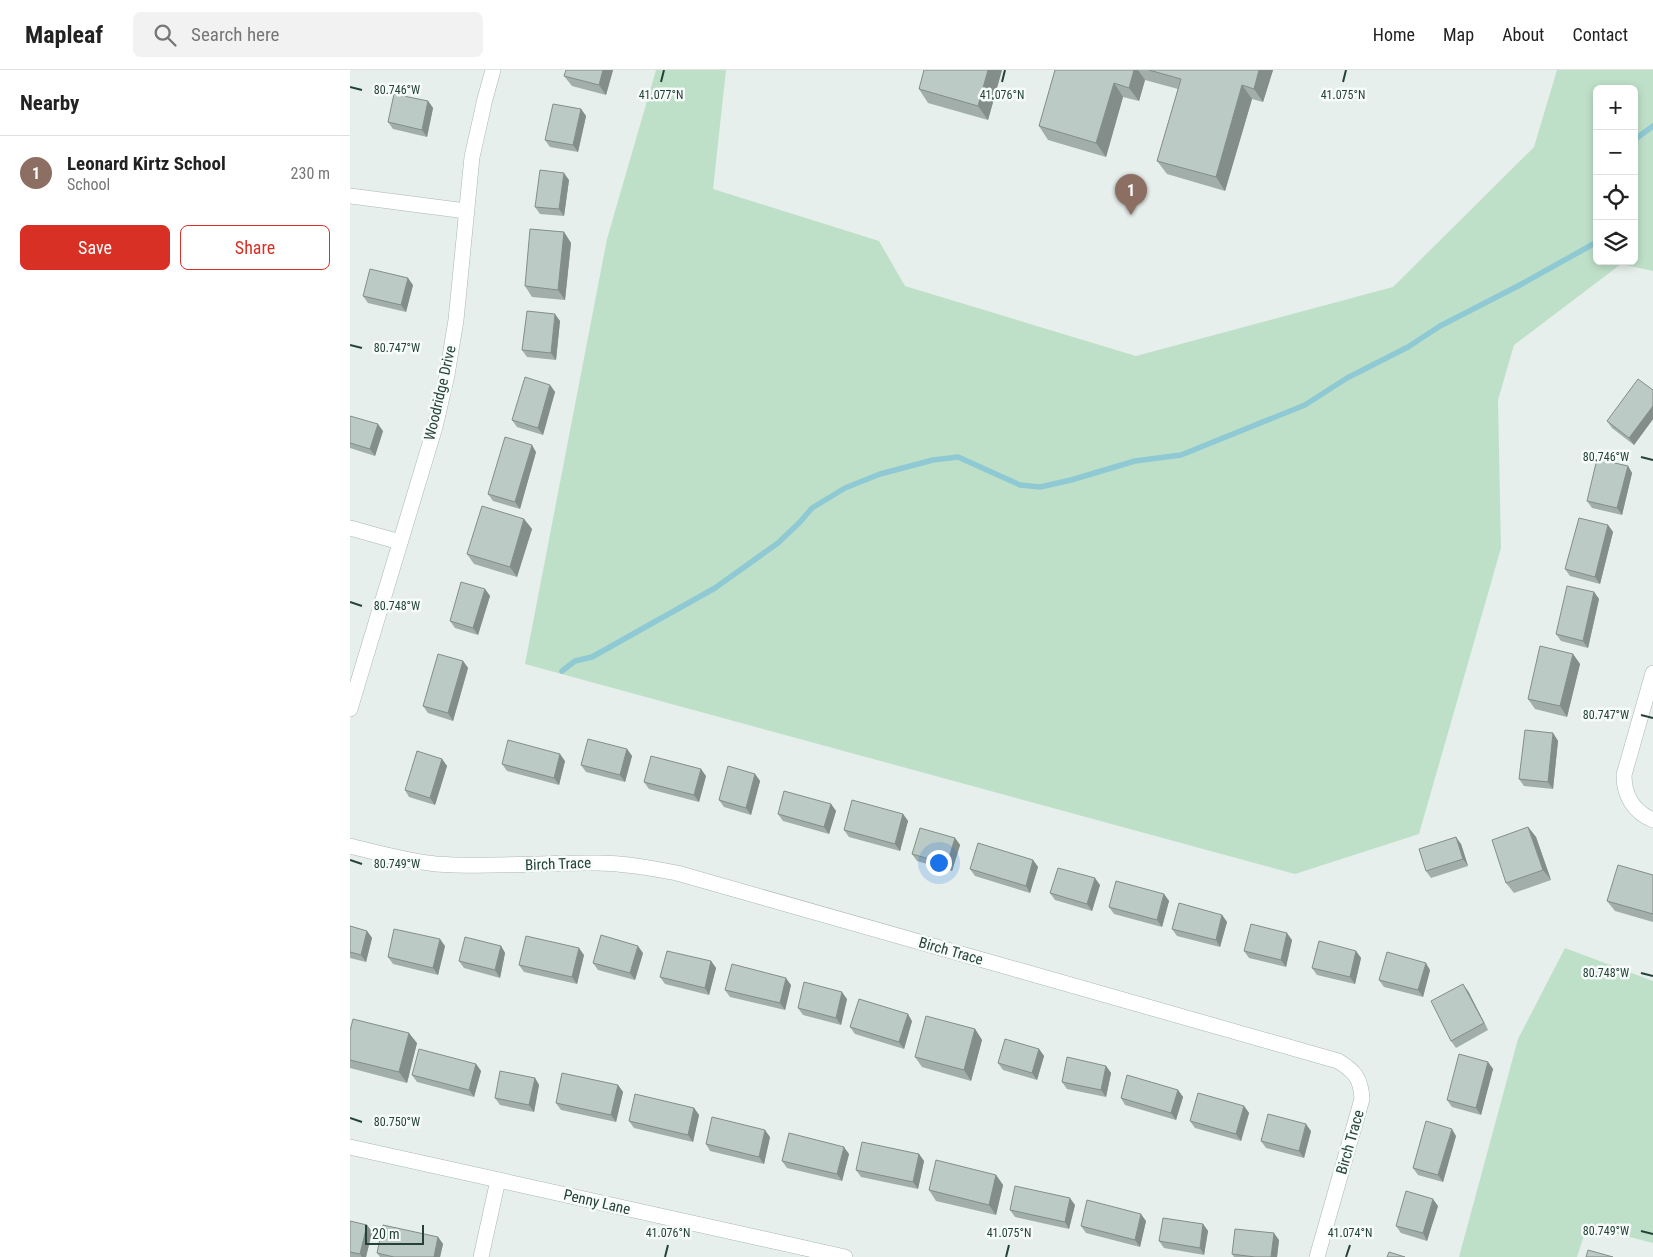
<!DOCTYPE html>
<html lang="en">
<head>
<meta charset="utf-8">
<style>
	body { margin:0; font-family:"Roboto Condensed",sans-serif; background:#f2f2f2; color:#222 }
	.controls { position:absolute; right:15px; top:15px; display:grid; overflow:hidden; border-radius:8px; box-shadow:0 2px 8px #0003 }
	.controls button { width:45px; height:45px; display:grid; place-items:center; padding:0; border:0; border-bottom:1px solid #e0e0e0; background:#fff; color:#222; font:25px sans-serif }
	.scale { position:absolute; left:15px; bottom:12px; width:59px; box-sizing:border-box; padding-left:5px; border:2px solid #24423a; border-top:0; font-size:14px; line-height:18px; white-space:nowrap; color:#24423a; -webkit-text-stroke:4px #f7fbf9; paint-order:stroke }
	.you { position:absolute; left:588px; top:792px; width:18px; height:18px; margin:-12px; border:4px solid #fff; border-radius:50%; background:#1a73e8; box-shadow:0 0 0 8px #1a73e833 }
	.badge { display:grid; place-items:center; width:32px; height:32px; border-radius:50%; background:#d93025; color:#fff; font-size:16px; font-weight:700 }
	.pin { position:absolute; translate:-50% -41px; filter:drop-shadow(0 1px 2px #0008) }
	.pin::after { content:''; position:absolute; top:26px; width:18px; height:15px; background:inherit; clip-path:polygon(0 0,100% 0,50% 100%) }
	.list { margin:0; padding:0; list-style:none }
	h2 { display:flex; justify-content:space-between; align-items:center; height:65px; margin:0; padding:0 20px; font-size:21px }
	h2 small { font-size:16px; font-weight:400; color:#767676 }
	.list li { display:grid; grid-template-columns:32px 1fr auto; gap:15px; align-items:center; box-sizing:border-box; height:75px; padding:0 20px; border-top:1px solid #e0e0e0 }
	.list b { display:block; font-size:19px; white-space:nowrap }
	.list p { margin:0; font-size:16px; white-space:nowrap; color:#767676 }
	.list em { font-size:16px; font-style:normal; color:#767676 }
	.actions { display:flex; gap:10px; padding:15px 20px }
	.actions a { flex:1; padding:11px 0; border:1px solid #d93025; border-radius:8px; text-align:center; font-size:18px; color:#d93025 }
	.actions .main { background:#d93025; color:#fff }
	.icon { flex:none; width:28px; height:28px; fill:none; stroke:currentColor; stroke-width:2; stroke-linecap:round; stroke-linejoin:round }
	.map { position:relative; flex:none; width:1303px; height:1187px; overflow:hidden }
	header { display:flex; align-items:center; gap:30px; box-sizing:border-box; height:70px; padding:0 25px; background:#fff; border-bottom:1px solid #e0e0e0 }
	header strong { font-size:24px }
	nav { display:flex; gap:28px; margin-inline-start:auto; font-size:18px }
	.search { width:350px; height:45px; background:#f2f2f2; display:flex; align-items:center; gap:12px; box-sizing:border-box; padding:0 18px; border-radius:8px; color:#767676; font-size:19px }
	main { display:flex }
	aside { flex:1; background:#fff }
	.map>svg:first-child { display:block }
	.green { fill:#bfe0c8; fill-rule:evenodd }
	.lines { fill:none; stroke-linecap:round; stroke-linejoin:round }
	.stream { stroke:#8ec9d4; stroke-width:5.5 }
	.minor-casing { stroke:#a8b8b2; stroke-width:16 }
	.minor { stroke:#fff; stroke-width:15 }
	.wall { fill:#a1aea9 }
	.shaded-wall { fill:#838d89 }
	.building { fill:#bbcac4; stroke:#838d89 }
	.ticks { fill:none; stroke:#24423a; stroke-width:2 }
	.labels { text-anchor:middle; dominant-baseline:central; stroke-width:5; stroke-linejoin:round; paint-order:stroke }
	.street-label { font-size:15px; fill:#24423a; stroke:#f7fbf9 }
	.ticks-label { font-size:12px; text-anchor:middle; fill:#24423a; stroke:#f7fbf9; stroke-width:5; stroke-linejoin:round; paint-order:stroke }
</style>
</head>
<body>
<header>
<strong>Mapleaf</strong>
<div class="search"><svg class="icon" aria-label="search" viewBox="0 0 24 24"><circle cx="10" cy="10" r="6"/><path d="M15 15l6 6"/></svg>Search here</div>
<nav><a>Home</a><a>Map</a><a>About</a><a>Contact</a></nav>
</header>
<main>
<aside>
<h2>Nearby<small></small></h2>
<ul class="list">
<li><span class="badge" style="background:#8d6e63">1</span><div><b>Leonard Kirtz School</b><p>School</p></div><em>230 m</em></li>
</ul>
<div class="actions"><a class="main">Save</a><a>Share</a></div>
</aside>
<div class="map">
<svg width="1303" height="1187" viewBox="0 0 1303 1187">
	<rect width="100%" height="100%" fill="#e6efeb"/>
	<!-- green -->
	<g class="green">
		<path d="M 306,0 L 376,0 L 363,119 L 529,171 L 555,216 L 786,286 L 1043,217 L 1184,77 L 1207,0 L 1303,0 L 1303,201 L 1271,194 L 1164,275 L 1148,330 L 1151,478 L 1069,764 L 945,804 L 175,594 L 257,169 ZM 1247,19 L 1284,19 L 1284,191 L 1247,191 Z"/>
		<polygon points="1215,878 1303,911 1303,1173 1237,1156 1227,1187 1109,1187 1168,969"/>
	</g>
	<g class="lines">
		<!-- stream -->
		<g class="stream">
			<polyline points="1284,70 1303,56"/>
			<polyline points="212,601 225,591 242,587 365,518 428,473 450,452 462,438 495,418 530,404 583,390 608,387 670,415 690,417 721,410 785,391 831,385 955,335 997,308 1058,277 1090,256 1168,216 1247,172"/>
		</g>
		<defs>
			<g id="minor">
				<polyline points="0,126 116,141"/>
				<polyline points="0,458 50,472"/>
				<path d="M 1303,603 L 1274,705 C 1274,726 1284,742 1303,750"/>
				<polyline points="0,639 85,357 97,305 106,250 122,87 135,29 143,0"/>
				<path d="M 0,776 C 28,783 57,791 86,794 C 140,798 193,792 247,793 C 274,793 301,798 327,803 L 988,991 C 1005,1001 1011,1009 1012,1029 L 967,1187"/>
				<polyline points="0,1077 495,1187"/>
				<polyline points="131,1187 148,1110"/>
			</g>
		</defs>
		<!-- minor casing -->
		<use href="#minor" class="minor-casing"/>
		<!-- minor -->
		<use href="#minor" class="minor"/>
	</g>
	<!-- wall -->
	<g class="wall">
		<polygon points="263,0 256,25 222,16 214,6"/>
		<polygon points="574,0 652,0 638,50 578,33 569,19"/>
		<polygon points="705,0 923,0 913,32 902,29 875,121 817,104 807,91 828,19 795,10 789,31 773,27 756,87 698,70 689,56"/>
		<polygon points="78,31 83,38 77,67 43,59 38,52"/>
		<polygon points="231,39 236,46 228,82 200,77 195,70"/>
		<polygon points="219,110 214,146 190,144 185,137"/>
		<polygon points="214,162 221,173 215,230 182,227 175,216"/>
		<polygon points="63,215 56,242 18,233 13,226"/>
		<polygon points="210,251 206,290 177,287 172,280"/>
		<polygon points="200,315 205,322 193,365 167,357 162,350"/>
		<polygon points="1303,320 1303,349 1284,375 1262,358 1257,351"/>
		<polygon points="0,346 33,361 25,386 0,378"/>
		<polygon points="186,382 170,439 143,431 138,424"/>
		<polygon points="1278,396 1282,403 1272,445 1242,438 1237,431"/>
		<polygon points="174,449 182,459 167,507 124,494 117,484"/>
		<polygon points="1258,455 1263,462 1250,514 1220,506 1215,499"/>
		<polygon points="135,519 140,526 128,565 105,558 100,551"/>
		<polygon points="1244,522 1249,529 1238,578 1211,571 1206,564"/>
		<polygon points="1223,584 1230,594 1217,647 1185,639 1178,629"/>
		<polygon points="113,591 118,598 103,651 78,643 73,636"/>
		<polygon points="1203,663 1208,671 1203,719 1174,716 1169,709"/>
		<polygon points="277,679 282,686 275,712 236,702 231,695"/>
		<polygon points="92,689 97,696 85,735 59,727 55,720"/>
		<polygon points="215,691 209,715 157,701 152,694"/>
		<polygon points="405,704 410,711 401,745 374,737 369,730"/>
		<polygon points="356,706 349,732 299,719 294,712"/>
		<polygon points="481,734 486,741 479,764 433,751 428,744"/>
		<polygon points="553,744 558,751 550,781 499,767 494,760"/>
		<polygon points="1178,757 1186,767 1201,810 1164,823 1156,813"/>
		<polygon points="605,768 610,775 602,801 567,791 562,784"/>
		<polygon points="1111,774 1118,796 1081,808 1076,801"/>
		<polygon points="683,790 688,797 680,823 625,806 620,799"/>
		<polygon points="1303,805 1303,852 1265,841 1257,831"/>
		<polygon points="750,815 742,841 705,830 700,823"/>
		<polygon points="814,824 819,831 812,857 764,844 759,837"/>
		<polygon points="872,845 877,852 870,877 827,866 822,859"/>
		<polygon points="0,856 17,861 22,868 16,892 0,888"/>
		<polygon points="942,870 936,897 899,888 894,881"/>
		<polygon points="95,876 88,905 43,894 38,887"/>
		<polygon points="151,876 155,883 150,908 114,898 109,891"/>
		<polygon points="1006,881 1011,888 1005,914 967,905 962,898"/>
		<polygon points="293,883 285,910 248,900 243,893"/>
		<polygon points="234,885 227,914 174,902 169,895"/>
		<polygon points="361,891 366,898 359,925 315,914 310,907"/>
		<polygon points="1080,900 1073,927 1034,917 1029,910"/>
		<polygon points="441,915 435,940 380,927 375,920"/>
		<polygon points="1118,921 1138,960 1106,978 1101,971"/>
		<polygon points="497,929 491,955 453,945 448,938"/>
		<polygon points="562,951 554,979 505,964 500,957"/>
		<polygon points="625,959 632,970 621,1011 572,997 565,987"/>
		<polygon points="0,961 67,973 57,1013 0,998"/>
		<polygon points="689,979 694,986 687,1010 653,1000 648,993"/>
		<polygon points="1138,992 1143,999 1131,1045 1102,1037 1097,1030"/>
		<polygon points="126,994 131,1001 124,1027 67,1012 62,1005"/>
		<polygon points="756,996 761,1003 756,1027 717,1019 712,1012"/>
		<polygon points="185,1008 189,1015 184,1042 150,1035 145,1028"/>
		<polygon points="268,1015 273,1022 266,1052 211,1040 206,1033"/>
		<polygon points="828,1020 833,1027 826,1050 775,1035 771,1028"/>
		<polygon points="894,1036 899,1043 891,1071 845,1058 840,1051"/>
		<polygon points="344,1038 349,1045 343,1072 284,1058 279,1051"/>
		<polygon points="961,1061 954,1088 916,1078 911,1071"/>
		<polygon points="1106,1066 1093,1112 1068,1105 1063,1098"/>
		<polygon points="420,1067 414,1094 360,1081 356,1074"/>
		<polygon points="499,1084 492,1111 437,1098 432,1091"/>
		<polygon points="569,1084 574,1091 568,1119 511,1107 506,1100"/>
		<polygon points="646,1105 653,1115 646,1145 586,1131 579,1120"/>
		<polygon points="725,1135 719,1159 665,1147 660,1140"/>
		<polygon points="1088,1136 1077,1171 1051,1163 1046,1156"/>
		<polygon points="0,1151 17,1155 22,1162 16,1187 0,1187"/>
		<polygon points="796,1151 790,1177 736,1163 731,1156"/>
		<polygon points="853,1154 858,1161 854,1185 814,1178 809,1171"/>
		<polygon points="88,1167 93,1174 90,1187 30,1187 27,1183"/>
		<polygon points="929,1170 927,1187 884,1187 882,1184"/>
	</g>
	<!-- shaded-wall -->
	<g class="shaded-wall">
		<polygon points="253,0 263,0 256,25 249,15"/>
		<polygon points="638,0 652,0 638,50 628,36"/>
		<polygon points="784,0 788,0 795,10 789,31 779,18"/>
		<polygon points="909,0 923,0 913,32 904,19"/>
		<polygon points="764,13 773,27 756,87 746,73"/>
		<polygon points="892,15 902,29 875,121 866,107"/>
		<polygon points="78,31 83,38 77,67 72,60"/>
		<polygon points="231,39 236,46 228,82 223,75"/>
		<polygon points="214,103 219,110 214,146 209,139"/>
		<polygon points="214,162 221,173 215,230 208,220"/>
		<polygon points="58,208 63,215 56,242 51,235"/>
		<polygon points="205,244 210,251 206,290 201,283"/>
		<polygon points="200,315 205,322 193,365 188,358"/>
		<polygon points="1303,336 1303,349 1284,375 1279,368"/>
		<polygon points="28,354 33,361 25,386 20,379"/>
		<polygon points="182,375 186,382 170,439 165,432"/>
		<polygon points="1278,396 1282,403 1272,445 1267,438"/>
		<polygon points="174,449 182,459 167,507 160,497"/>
		<polygon points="1258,455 1263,462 1250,514 1245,507"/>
		<polygon points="135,519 140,526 128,565 123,558"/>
		<polygon points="1244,522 1249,529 1238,578 1233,571"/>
		<polygon points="1223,584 1230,594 1217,647 1210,636"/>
		<polygon points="113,591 118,598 103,651 98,643"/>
		<polygon points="1203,663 1208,671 1203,719 1198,712"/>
		<polygon points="277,679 282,686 275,712 270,705"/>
		<polygon points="210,684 215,691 209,715 204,708"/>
		<polygon points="92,689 97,696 85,735 80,728"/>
		<polygon points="351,699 356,706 349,732 344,725"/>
		<polygon points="405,704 410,711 401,745 396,738"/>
		<polygon points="481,734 486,741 479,764 474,757"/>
		<polygon points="553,744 558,751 550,781 545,774"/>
		<polygon points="1178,757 1186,767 1201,810 1193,800"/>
		<polygon points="1106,767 1111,774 1118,796 1113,789"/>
		<polygon points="605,768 610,775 602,801 597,794"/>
		<polygon points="683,790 688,797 680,823 676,816"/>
		<polygon points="745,808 750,815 742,841 737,834"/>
		<polygon points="814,824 819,831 812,857 807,850"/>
		<polygon points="872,845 877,852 870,877 866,870"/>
		<polygon points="17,861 22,868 16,892 11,885"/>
		<polygon points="937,863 942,870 936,897 931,890"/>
		<polygon points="90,869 95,876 88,905 83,898"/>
		<polygon points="151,876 155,883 150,908 145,900"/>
		<polygon points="288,876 293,883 285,910 280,903"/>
		<polygon points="229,878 234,885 227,914 222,907"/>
		<polygon points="1006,881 1011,888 1005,914 1000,907"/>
		<polygon points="361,891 366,898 359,925 355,918"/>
		<polygon points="1076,893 1080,900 1073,927 1068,920"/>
		<polygon points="436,908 441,915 435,940 430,933"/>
		<polygon points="1113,914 1118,921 1138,960 1134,953"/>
		<polygon points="492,922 497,929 491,955 486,948"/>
		<polygon points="558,944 562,951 554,979 549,972"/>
		<polygon points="625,959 632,970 621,1011 614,1000"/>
		<polygon points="59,963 67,973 57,1013 49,1002"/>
		<polygon points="689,979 694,986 687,1010 682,1003"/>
		<polygon points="1138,992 1143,999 1131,1045 1126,1038"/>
		<polygon points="126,994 131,1001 124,1027 119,1020"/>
		<polygon points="756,996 761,1003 756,1027 751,1020"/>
		<polygon points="185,1008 189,1015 184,1042 179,1035"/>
		<polygon points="268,1015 273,1022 266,1052 261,1045"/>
		<polygon points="828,1020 833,1027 826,1050 821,1043"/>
		<polygon points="894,1036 899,1043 891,1071 886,1064"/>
		<polygon points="344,1038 349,1045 343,1072 338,1065"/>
		<polygon points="956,1054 961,1061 954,1088 949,1081"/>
		<polygon points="1102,1059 1106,1066 1093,1112 1088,1105"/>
		<polygon points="415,1060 420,1067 414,1094 409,1087"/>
		<polygon points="494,1077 499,1084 492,1111 487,1104"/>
		<polygon points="569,1084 574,1091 568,1119 563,1112"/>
		<polygon points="646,1105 653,1115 646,1145 639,1135"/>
		<polygon points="720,1128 725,1135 719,1159 715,1152"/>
		<polygon points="1083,1129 1088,1136 1077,1171 1073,1163"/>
		<polygon points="791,1144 796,1151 790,1177 785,1170"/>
		<polygon points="853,1154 858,1161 854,1185 850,1178"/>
		<polygon points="17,1155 22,1162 16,1187 12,1187 10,1184"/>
		<polygon points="924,1163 929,1170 927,1187 921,1187"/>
		<polygon points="88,1167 93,1174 90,1187 84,1187"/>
	</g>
	<!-- building -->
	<g class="building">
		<polygon points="216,0 253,0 249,15 214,6"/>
		<polygon points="574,0 638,0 628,36 569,19"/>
		<polygon points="705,0 784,0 779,18 764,13 746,73 689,56"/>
		<polygon points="799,0 909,0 904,19 892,15 866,107 807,91 831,9"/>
		<polygon points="44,24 78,31 72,60 38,52"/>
		<polygon points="203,34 231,39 223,75 195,70"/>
		<polygon points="190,100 214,103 209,139 185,137"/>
		<polygon points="180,159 214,162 208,220 175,216"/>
		<polygon points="20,199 58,208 51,235 13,226"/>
		<polygon points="177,241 205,244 201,283 172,280"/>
		<polygon points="175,307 200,315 188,358 162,350"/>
		<polygon points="1288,309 1303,320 1303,336 1279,368 1257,351"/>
		<polygon points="0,346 28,354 20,379 0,373"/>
		<polygon points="155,367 182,375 165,432 138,424"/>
		<polygon points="1247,389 1278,396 1267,438 1237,431"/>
		<polygon points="132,436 174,449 160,497 117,484"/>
		<polygon points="1229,448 1258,455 1245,507 1215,499"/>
		<polygon points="111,512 135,519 123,558 100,551"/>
		<polygon points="1217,516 1244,522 1233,571 1206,564"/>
		<polygon points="1190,576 1223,584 1210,636 1178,629"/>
		<polygon points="88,584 113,591 98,643 73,636"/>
		<polygon points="1175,660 1203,663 1198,712 1169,709"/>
		<polygon points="238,669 277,679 270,705 231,695"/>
		<polygon points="158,670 210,684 204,708 152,694"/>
		<polygon points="67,681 92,689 80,728 55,720"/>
		<polygon points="301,686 351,699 344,725 294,712"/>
		<polygon points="378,696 405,704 396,738 369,730"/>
		<polygon points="434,721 481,734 474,757 428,744"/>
		<polygon points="502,730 553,744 545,774 494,760"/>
		<polygon points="1178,757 1193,800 1156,813 1142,770"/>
		<polygon points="570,758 605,768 597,794 562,784"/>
		<polygon points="1106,767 1113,789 1076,801 1069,779"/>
		<polygon points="628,773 683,790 676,816 620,799"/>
		<polygon points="1268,795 1303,805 1303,844 1257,831"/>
		<polygon points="708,798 745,808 737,834 700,823"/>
		<polygon points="766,811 814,824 807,850 759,837"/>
		<polygon points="829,833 872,845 866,870 822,859"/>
		<polygon points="901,854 937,863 931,890 894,881"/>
		<polygon points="0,856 17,861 11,885 0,882"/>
		<polygon points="44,859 90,869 83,898 38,887"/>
		<polygon points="251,865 288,876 280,903 243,893"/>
		<polygon points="176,866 229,878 222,907 169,895"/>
		<polygon points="115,867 151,876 145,900 109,891"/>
		<polygon points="969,871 1006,881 1000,907 962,898"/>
		<polygon points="317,881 361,891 355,918 310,907"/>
		<polygon points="1037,882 1076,893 1068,920 1029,910"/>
		<polygon points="382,894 436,908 430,933 375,920"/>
		<polygon points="454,912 492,922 486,948 448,938"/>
		<polygon points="1113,914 1134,953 1101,971 1081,931"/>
		<polygon points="509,929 558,944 549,972 500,957"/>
		<polygon points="576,946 625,959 614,1000 565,987"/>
		<polygon points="3,949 59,963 49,1002 0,990 0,961"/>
		<polygon points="655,969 689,979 682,1003 648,993"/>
		<polygon points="69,979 126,994 119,1020 62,1005"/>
		<polygon points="1109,984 1138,992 1126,1038 1097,1030"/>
		<polygon points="717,987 756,996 751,1020 712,1012"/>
		<polygon points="150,1001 185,1008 179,1035 145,1028"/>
		<polygon points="212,1003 268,1015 261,1045 206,1033"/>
		<polygon points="777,1005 828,1020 821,1043 771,1028"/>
		<polygon points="848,1023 894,1036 886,1064 840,1051"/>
		<polygon points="285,1024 344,1038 338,1065 279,1051"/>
		<polygon points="918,1044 956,1054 949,1081 911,1071"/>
		<polygon points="362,1047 415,1060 409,1087 356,1074"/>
		<polygon points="1076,1051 1102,1059 1088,1105 1063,1098"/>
		<polygon points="439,1063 494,1077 487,1104 432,1091"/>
		<polygon points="512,1072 569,1084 563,1112 506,1100"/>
		<polygon points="586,1090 646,1105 639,1135 579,1120"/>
		<polygon points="665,1116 720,1128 715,1152 660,1140"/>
		<polygon points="1056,1121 1083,1129 1073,1163 1046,1156"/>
		<polygon points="737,1130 791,1144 785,1170 731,1156"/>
		<polygon points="813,1148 853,1154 850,1178 809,1171"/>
		<polygon points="0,1151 17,1155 10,1184 0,1182"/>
		<polygon points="33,1155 88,1167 84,1187 44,1187 27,1183"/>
		<polygon points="885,1159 924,1163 921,1187 905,1187 882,1184"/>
		<polygon points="1238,1180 1263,1187 1236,1187"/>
		<polygon points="1039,1182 1055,1187 1037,1187"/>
	</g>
	<!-- ticks -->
	<path class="ticks" d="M 311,12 L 314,0M 652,12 L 655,0M 993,12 L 996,0M 0,17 L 12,20M 0,275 L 12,278M 1291,387 L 1303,390M 0,532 L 12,536M 1291,645 L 1303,648M 0,790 L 12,794M 1291,903 L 1303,906M 0,1048 L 12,1052M 1291,1161 L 1303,1164M 315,1187 L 318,1175M 656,1187 L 659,1175M 996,1187 L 1000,1175"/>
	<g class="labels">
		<!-- street labels -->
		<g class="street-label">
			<text transform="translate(90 323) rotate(-77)">Woodridge Drive</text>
			<text transform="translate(208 794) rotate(-2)">Birch Trace</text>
			<text transform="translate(601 881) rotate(16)">Birch Trace</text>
			<text transform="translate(1000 1072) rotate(-74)">Birch Trace</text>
			<text transform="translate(247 1132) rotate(13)">Penny Lane</text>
		</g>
	</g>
	<g class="ticks-label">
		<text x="47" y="24">80.746°W</text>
		<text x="311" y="29">41.077°N</text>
		<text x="652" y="29">41.076°N</text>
		<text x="993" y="29">41.075°N</text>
		<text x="47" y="282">80.747°W</text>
		<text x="1256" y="391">80.746°W</text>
		<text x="47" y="540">80.748°W</text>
		<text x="1256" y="649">80.747°W</text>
		<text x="47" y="798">80.749°W</text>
		<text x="1256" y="907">80.748°W</text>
		<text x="47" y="1056">80.750°W</text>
		<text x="1256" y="1165">80.749°W</text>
		<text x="318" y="1167">41.076°N</text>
		<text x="659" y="1167">41.075°N</text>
		<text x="1000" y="1167">41.074°N</text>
	</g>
</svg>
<div class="controls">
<button>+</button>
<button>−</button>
<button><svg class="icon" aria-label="locate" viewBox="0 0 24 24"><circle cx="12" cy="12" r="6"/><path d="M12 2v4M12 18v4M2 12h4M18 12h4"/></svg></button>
<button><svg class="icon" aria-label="layers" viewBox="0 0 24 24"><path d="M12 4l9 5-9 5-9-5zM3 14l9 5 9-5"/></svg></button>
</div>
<div class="scale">20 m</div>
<div class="you"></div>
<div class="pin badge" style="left:781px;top:145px;background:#8d6e63">1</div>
</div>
</main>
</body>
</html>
